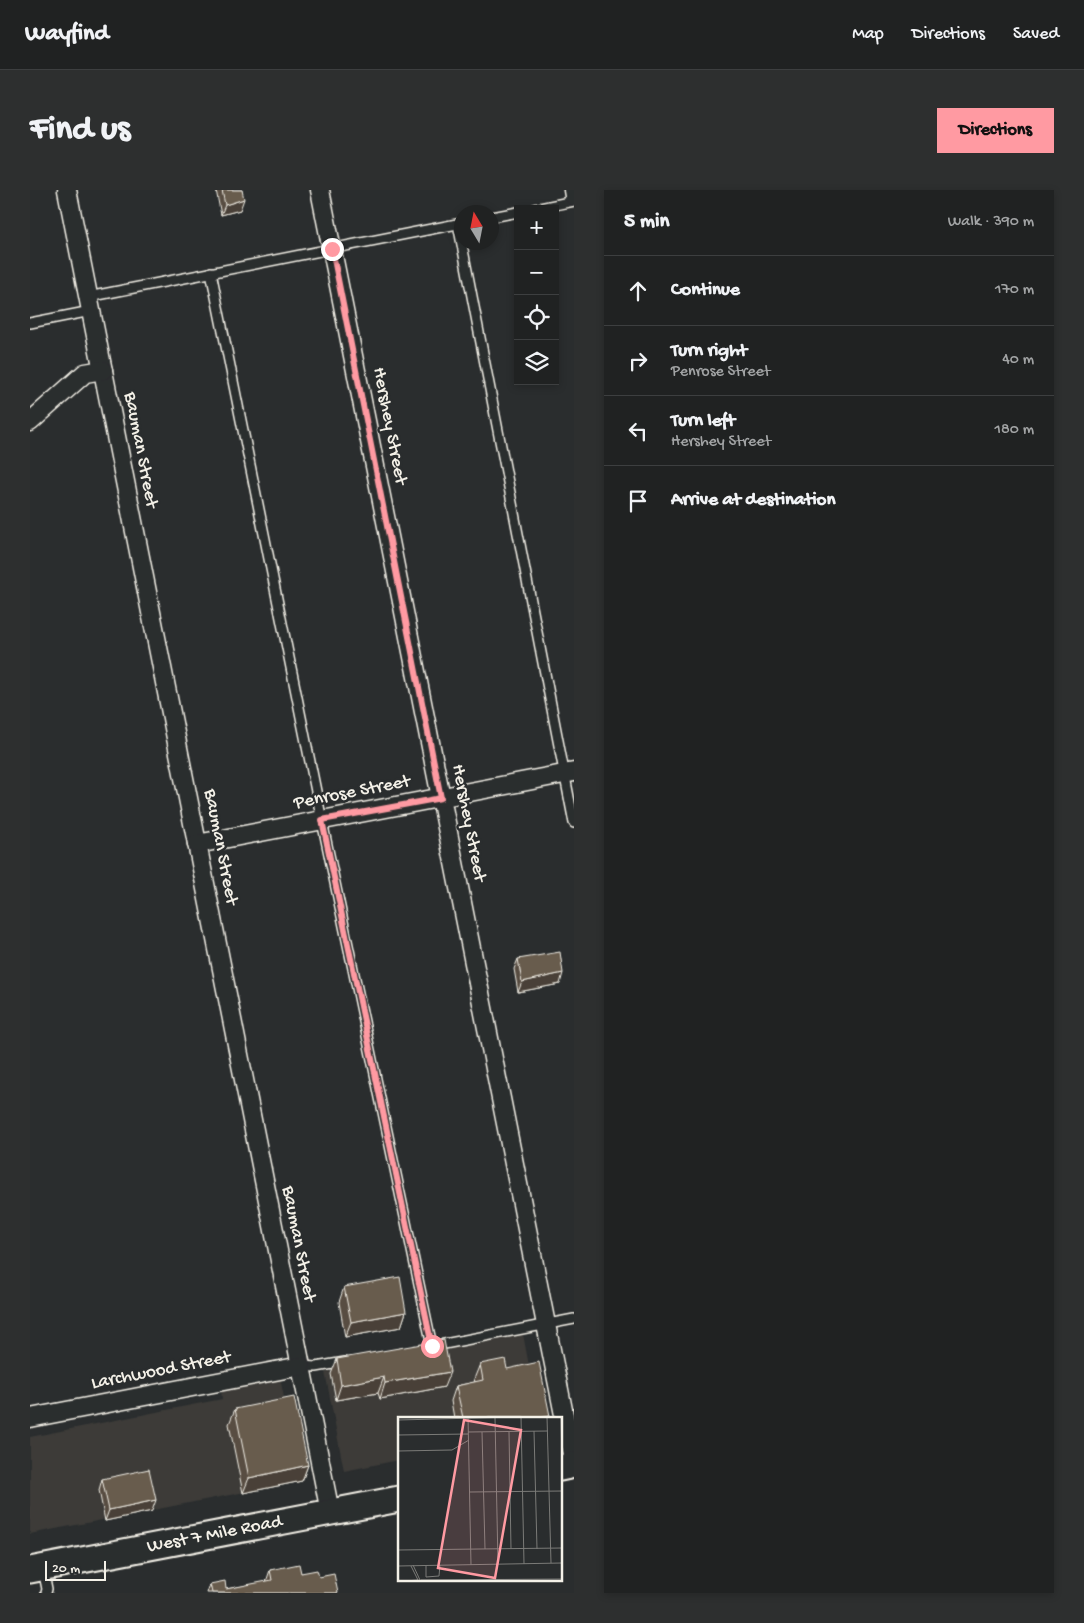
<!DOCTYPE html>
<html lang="en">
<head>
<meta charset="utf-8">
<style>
	body { margin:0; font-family:"Gochi Hand",sans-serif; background:#2d2f2f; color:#f1f3f6 }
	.controls { position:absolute; right:15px; top:15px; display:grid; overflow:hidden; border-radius:0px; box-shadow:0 2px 8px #0003 }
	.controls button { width:45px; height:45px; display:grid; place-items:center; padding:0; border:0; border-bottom:1px solid #3d3f40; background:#202222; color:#f1f3f6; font:25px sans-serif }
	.compass { position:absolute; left:424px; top:15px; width:45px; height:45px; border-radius:50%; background:#202222; box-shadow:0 2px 8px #0003; rotate:350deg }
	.scale { position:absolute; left:15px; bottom:12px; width:61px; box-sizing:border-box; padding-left:5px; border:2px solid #f4f1e8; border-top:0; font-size:14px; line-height:18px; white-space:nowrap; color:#f4f1e8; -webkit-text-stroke:4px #2a2d2e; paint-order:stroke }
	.stop { position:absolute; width:15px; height:15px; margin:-11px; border:4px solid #ff9aa2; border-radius:50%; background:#fff }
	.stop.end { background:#ff9aa2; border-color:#fff; box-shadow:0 1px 5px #0008 }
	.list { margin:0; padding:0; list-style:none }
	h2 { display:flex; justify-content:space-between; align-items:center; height:65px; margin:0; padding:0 20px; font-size:21px }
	h2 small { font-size:16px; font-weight:400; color:#a2a4a5 }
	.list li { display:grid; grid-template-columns:32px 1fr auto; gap:15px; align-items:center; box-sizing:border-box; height:70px; padding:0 20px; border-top:1px solid #3d3f40 }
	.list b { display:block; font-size:19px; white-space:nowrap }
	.list p { margin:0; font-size:16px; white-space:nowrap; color:#a2a4a5 }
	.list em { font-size:16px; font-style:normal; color:#a2a4a5 }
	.icon { flex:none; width:28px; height:28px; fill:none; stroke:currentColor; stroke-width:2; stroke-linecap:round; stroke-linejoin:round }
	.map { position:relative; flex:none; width:544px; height:1403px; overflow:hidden; border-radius:0px }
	header { display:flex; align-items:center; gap:30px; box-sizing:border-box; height:70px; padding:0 25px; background:#202222; border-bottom:1px solid #3d3f40 }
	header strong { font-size:24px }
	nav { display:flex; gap:28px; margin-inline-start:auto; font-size:18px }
	.intro { display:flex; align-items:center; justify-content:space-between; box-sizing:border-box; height:120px; padding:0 30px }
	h1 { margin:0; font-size:35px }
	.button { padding:12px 22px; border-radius:0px; background:#ff9aa2; color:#111; font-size:18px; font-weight:700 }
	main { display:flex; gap:30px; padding:0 30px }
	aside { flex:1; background:#202222; border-radius:0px; box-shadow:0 2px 8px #0003 }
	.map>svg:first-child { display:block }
	.built { fill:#3c3b38 }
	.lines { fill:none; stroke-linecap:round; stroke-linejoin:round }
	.service-casing { stroke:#f4f1e8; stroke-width:12 }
	.minor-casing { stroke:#f4f1e8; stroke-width:21 }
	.secondary-casing { stroke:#f4f1e8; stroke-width:29 }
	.service { stroke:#2a2d2e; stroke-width:9 }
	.minor { stroke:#2a2d2e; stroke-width:18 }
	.secondary { stroke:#2a2d2e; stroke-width:25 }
	.wall { fill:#594e43; stroke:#f4f1e8 }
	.shaded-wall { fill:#484037; stroke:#f4f1e8 }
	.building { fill:#675b4e; stroke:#f4f1e8 }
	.route { stroke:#ff9aa2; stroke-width:6 }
	.labels { text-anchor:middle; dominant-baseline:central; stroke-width:5; stroke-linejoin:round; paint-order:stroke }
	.street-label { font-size:19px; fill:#f4f1e8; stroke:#2a2d2e }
	.inset-road { fill:none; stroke:#7b7b78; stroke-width:1 }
	.view { fill:#ff9aa2; fill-opacity:0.15; stroke:#ff9aa2; stroke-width:2.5 }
	.inset-edge { fill:none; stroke:#f4f1e8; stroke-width:2.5 }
</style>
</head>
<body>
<header>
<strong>Wayfind</strong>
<nav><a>Map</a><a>Directions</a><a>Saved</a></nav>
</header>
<div class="intro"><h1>Find us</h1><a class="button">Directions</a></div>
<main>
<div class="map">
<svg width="544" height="1403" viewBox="0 0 544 1403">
	<rect width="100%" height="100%" fill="#2a2d2e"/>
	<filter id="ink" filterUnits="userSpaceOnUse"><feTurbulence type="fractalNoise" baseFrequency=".02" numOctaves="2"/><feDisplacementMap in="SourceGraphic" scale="10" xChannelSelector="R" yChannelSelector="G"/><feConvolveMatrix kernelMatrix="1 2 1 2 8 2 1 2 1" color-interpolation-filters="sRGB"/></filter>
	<g filter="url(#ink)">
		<!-- built -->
		<g class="built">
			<polygon points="493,1144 509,1228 369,1228 369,1270 314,1281 295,1182"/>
			<polygon points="250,1188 271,1291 0,1344 0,1247 192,1209 191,1200"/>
		</g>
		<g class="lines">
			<defs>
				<g id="service">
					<polyline points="505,19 544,11"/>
					<polyline points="462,27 488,22"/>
					<polyline points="428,34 544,633"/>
					<polyline points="181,82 292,631 402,1156"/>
					<polyline points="58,107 432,33"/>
					<polyline points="0,133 61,121"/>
					<polyline points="404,1156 544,1129"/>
					<polyline points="271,1176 286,1177 315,1172"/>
					<polyline points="13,1379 17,1399 16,1403"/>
				</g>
				<g id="minor">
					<polyline points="37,0 300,1322"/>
					<polyline points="290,0 544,1275"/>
					<polyline points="543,0 544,6"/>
					<polyline points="0,232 55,183 73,180"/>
					<polyline points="167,654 544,582"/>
					<polyline points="0,1228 271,1176"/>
				</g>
				<g id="secondary">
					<polyline points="530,1278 544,1275"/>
					<path id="s1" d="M 0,1380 L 369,1309"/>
				</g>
			</defs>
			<!-- service casing -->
			<use href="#service" class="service-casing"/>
			<!-- minor casing -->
			<use href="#minor" class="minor-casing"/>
			<!-- secondary casing -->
			<use href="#secondary" class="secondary-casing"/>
			<!-- service -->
			<use href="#service" class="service"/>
			<!-- minor -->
			<use href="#minor" class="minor"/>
			<!-- secondary -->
			<use href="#secondary" class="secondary"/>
		</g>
		<!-- wall -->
		<g class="wall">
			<polygon points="186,0 212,0 210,20 191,25"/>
			<polygon points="488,769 530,794 488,802 484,779"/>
			<polygon points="314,1097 376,1122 371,1137 315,1147 309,1112"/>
			<polygon points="307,1169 414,1197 350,1209 348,1203 306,1210 301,1184"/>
			<polygon points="450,1174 477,1179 520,1226 519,1228 424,1228 421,1211 426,1196 445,1192 444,1189"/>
			<polygon points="205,1219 278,1275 272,1291 213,1303 199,1234"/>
			<polygon points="72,1289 122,1321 75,1331 69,1300"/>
			<polygon points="240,1380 271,1383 289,1387 308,1403 177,1403 180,1394 196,1399 236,1392"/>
		</g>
		<!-- shaded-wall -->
		<g class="shaded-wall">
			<polygon points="214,9 210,20 191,25 195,15"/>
			<polygon points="533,783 530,794 488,802 492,792"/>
			<polygon points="376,1122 371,1137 315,1147 321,1132"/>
			<polygon points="420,1182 414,1197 350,1209 355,1193"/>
			<polygon points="354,1187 348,1203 306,1210 311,1195"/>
			<polygon points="278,1275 272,1291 213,1303 219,1288"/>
			<polygon points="126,1310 122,1321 75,1331 79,1320"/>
		</g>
		<!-- building -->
		<g class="building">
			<polygon points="192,0 212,0 214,9 195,15"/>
			<polygon points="530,762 533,783 492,792 488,769"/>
			<polygon points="370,1087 376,1122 321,1132 314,1097"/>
			<polygon points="414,1150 420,1182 355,1193 354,1187 311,1195 307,1169"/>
			<polygon points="475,1169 477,1179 509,1172 520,1226 509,1228 433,1228 426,1196 453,1190 450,1174"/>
			<polygon points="264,1207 278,1275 219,1288 205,1219"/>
			<polygon points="119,1279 126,1310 79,1320 72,1289"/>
			<polygon points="269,1374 271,1383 287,1380 289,1387 304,1384 308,1403 182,1403 180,1394 195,1391 196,1399 242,1390 240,1380"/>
		</g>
	</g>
	<g class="lines" filter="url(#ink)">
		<!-- route -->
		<polyline class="route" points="302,59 411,608 292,630 402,1156"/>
	</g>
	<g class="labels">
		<!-- street labels -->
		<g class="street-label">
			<text transform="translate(359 236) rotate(79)">Hershey Street</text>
			<text transform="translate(110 260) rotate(79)">Bauman Street</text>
			<text transform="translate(322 603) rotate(-11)">Penrose Street</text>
			<text transform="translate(438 633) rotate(79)">Hershey Street</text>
			<text transform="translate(190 657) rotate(79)">Bauman Street</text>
			<text transform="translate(268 1054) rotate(79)">Bauman Street</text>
			<text transform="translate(131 1181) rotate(-11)">Larchwood Street</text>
			<text stroke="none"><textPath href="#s1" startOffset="188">West 7 Mile Road</textPath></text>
		</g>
	</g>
	<!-- overview -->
	<g transform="translate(368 1227)">
		<rect width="164" height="164" fill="#2a2d2e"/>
		<path class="inset-road" d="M 70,0 L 73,148M 123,0 L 126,147M 149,0 L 153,146M 163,0 L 164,44M 97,1 L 100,147M 0,3 L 118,0M 136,14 L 139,132M 70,15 L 150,14M 84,15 L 87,132M 111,15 L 113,132M 0,18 L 70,17M 0,34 L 54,33 L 71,23M 72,75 L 164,74M 0,133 L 164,131M 15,148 L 22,163M 28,148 L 28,160 L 41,159 L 42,148M 0,149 L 164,146M 23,163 L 164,162M 7,164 L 20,163 L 13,149"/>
		<path class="view" d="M 66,3 L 123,13 L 97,161 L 40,151 Z"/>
		<rect width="164" height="164" class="inset-edge"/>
	</g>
</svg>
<div class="controls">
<button>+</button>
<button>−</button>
<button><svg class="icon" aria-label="locate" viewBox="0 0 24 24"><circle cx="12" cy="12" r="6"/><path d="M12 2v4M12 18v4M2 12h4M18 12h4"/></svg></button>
<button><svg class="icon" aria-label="layers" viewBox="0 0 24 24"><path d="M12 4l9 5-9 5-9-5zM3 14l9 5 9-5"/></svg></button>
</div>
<svg class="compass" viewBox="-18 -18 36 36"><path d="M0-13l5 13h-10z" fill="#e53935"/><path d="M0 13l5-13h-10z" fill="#a2a4a5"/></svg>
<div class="scale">20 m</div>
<div class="stop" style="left:402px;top:1156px"></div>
<div class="stop end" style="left:302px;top:59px"></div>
</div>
<aside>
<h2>5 min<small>Walk · 390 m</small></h2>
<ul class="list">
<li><svg class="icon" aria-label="ahead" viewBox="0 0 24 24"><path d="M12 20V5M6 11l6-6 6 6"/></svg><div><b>Continue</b></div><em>170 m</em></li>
<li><svg class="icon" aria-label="right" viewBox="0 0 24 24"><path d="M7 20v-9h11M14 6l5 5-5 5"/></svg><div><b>Turn right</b><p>Penrose Street</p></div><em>40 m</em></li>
<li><svg class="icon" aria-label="left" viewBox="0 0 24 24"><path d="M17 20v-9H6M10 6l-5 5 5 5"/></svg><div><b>Turn left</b><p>Hershey Street</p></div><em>180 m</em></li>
<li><svg class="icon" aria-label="arrive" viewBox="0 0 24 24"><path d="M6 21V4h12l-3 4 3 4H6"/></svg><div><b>Arrive at destination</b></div></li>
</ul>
</aside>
</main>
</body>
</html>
